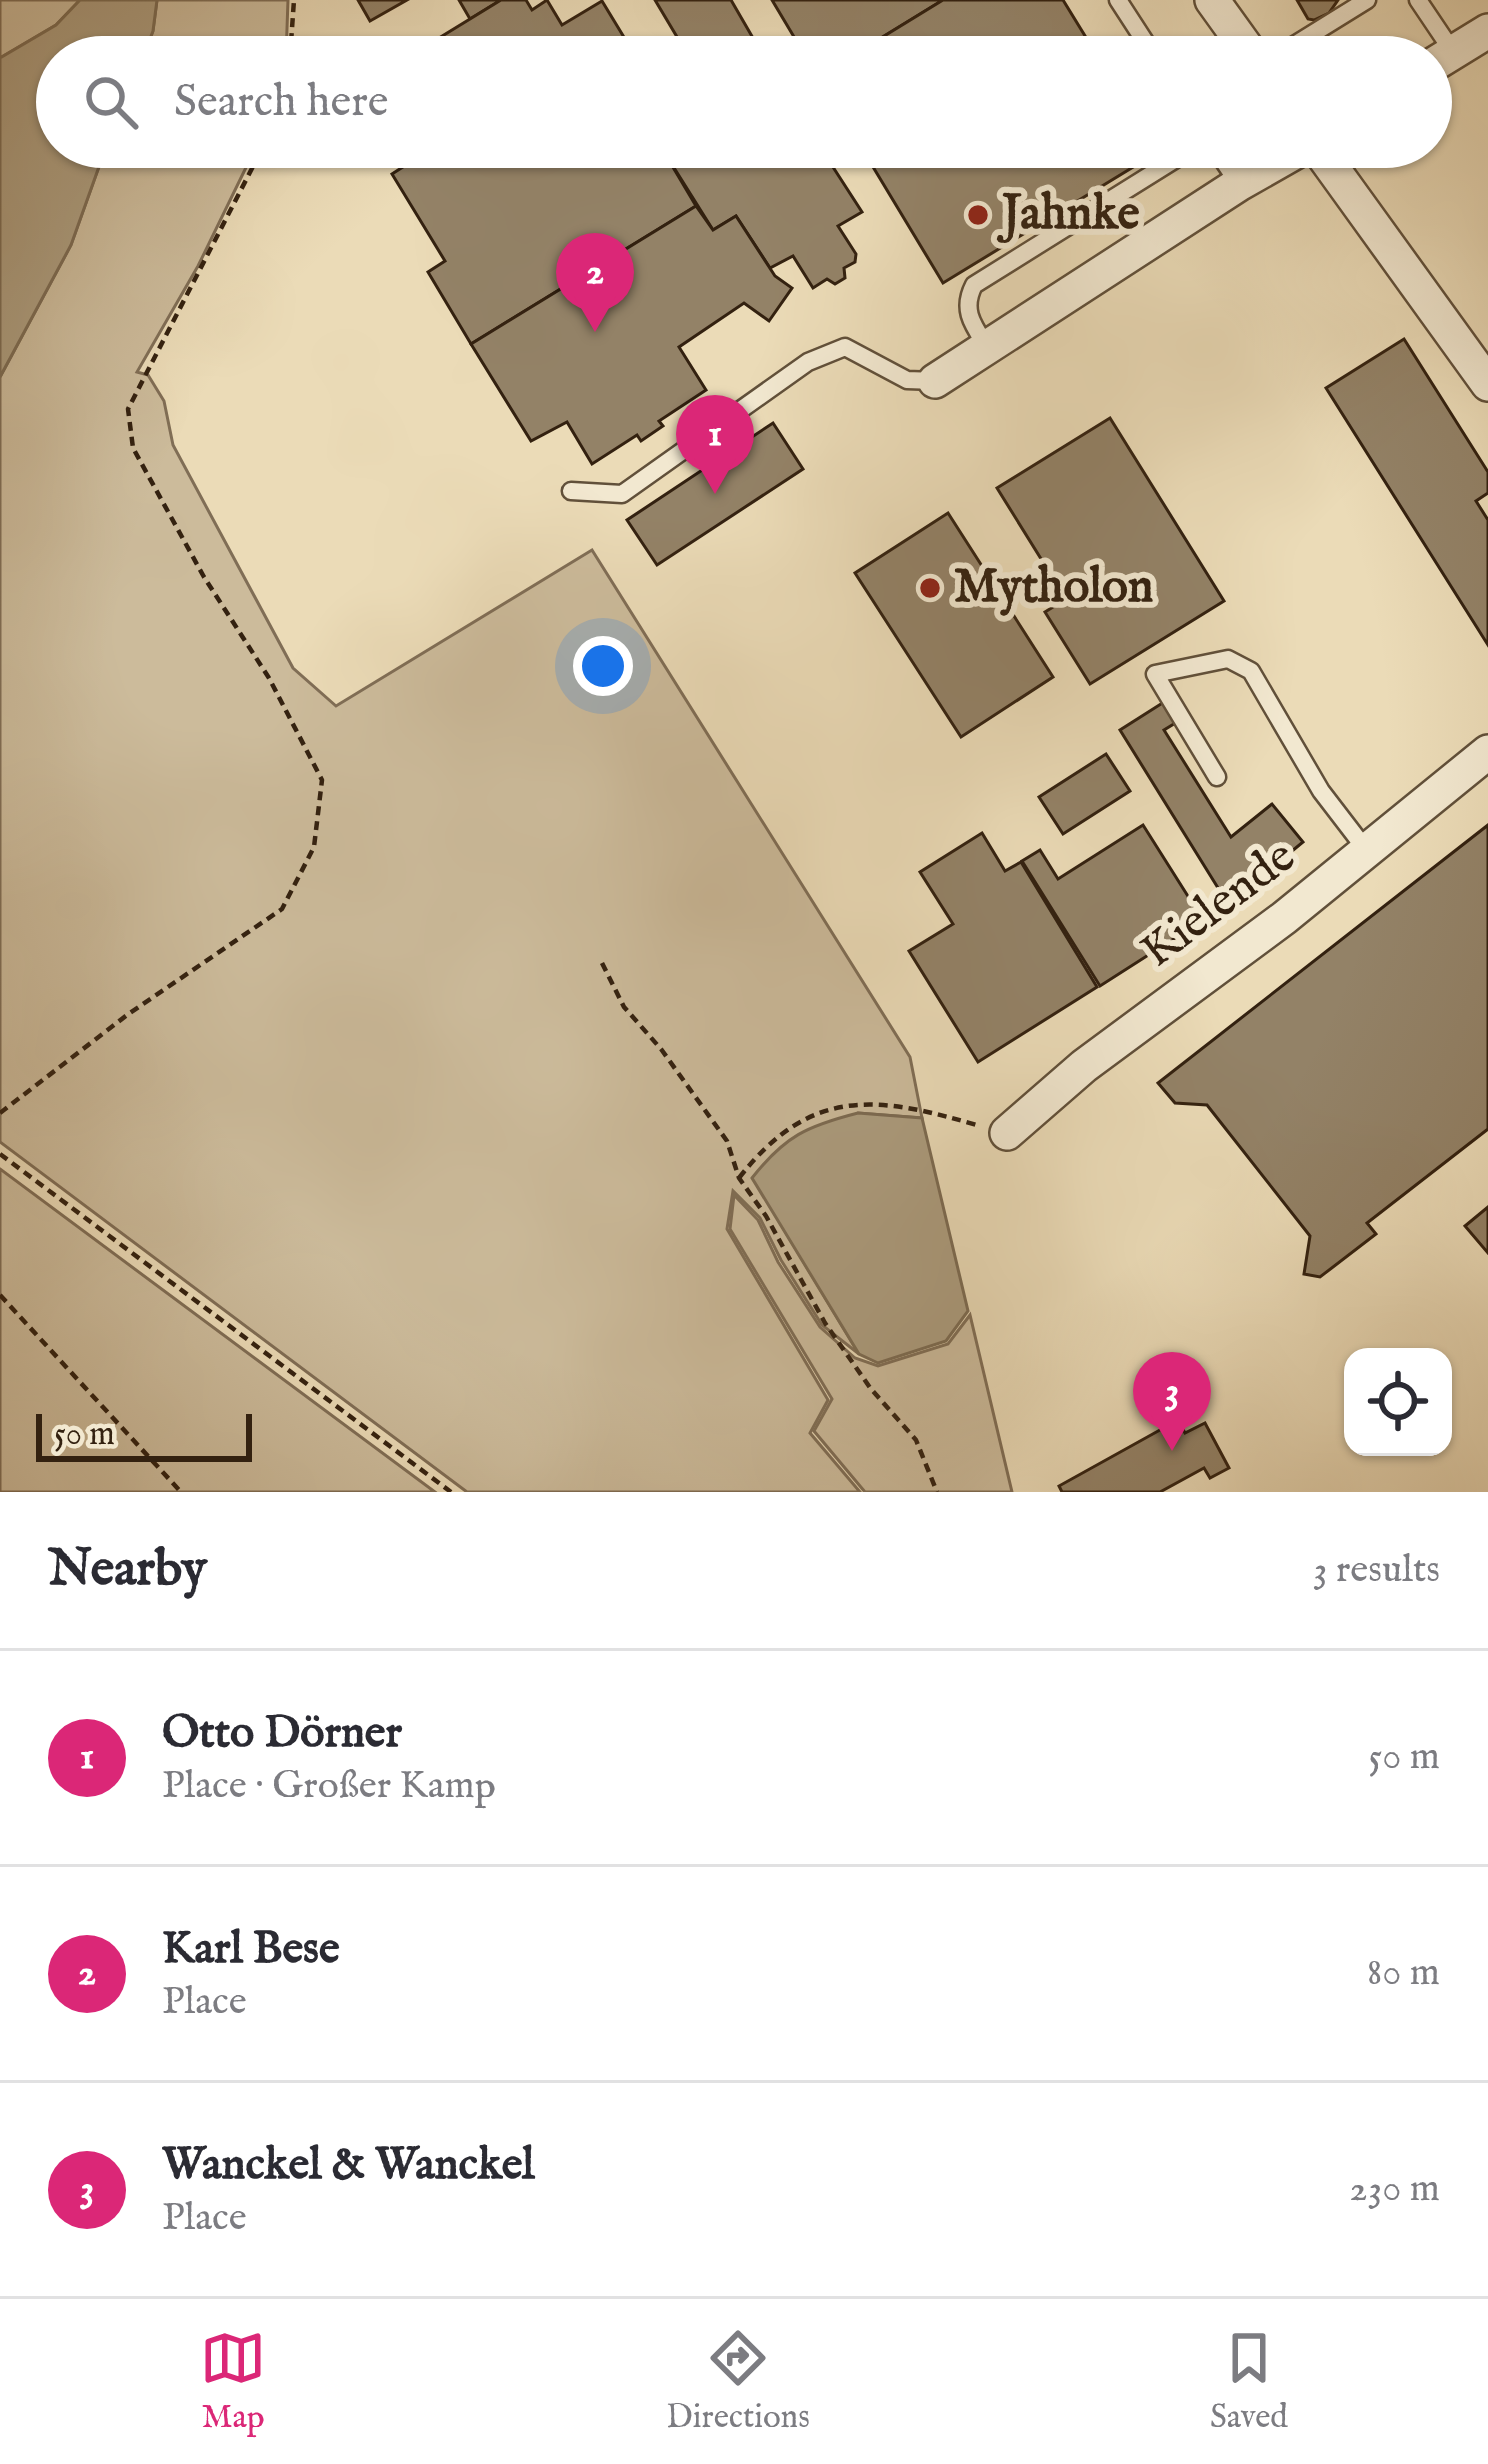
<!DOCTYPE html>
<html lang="en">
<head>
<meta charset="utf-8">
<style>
	body { margin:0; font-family:"IM FELL English",serif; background:#f7f7f7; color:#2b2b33 }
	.controls { position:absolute; right:36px; bottom:36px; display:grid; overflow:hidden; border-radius:24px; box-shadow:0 3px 9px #0004 }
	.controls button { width:108px; height:108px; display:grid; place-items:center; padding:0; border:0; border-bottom:3px solid #e1e1e2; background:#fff; color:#2b2b33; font:60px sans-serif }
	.scale { position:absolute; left:36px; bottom:30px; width:216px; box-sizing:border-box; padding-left:12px; border:6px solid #332110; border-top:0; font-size:33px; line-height:42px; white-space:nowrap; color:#332110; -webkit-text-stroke:9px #f2e8d0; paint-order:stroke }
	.you { position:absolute; left:603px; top:666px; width:42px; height:42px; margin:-30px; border:9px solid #fff; border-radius:50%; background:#1a73e8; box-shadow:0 0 0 18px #1a73e833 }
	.badge { display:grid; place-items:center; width:78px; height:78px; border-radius:50%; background:#db2777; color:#fff; font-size:39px; font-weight:700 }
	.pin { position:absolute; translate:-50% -99px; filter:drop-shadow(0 3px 6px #0008) }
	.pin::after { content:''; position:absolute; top:63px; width:42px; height:36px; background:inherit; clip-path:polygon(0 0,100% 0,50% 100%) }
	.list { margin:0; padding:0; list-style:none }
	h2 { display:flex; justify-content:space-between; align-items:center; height:156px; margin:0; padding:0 48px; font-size:51px }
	h2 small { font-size:39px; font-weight:400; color:#7c7c81 }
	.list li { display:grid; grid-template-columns:78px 1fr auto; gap:36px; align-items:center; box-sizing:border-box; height:216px; padding:0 48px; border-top:3px solid #e1e1e2 }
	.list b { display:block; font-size:45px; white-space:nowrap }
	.list p { margin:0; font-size:39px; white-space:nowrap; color:#7c7c81 }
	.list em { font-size:39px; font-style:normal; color:#7c7c81 }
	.icon { flex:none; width:66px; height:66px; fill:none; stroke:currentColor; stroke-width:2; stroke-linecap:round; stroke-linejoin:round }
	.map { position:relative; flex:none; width:1488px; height:1492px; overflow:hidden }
	.search { position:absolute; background:#fff; box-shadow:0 3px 9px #0004; left:36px; right:36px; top:36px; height:132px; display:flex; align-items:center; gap:30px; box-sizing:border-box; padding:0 42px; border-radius:66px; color:#7c7c81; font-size:45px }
	.sheet { height:804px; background:#fff }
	nav { display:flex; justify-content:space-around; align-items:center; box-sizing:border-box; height:168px; border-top:3px solid #e1e1e2; background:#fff; font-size:33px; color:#7c7c81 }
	nav a { display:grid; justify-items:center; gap:6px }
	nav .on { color:#db2777 }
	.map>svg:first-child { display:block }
	.green { fill:#ccbb9b; stroke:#806e56; stroke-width:3 }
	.water { fill:#ac9c7e; stroke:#7c6b52; stroke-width:3 }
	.building { fill:#938267; stroke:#332110; stroke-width:3 }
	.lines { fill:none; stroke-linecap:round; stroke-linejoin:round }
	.service-casing { stroke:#61503a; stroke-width:21 }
	.minor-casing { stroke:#61503a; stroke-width:38 }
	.path { stroke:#332110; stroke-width:4.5; stroke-dasharray:9 6; stroke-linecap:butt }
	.service { stroke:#f2e8d0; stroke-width:16 }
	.minor { stroke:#f2e8d0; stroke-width:33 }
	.poi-dot { fill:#8f2418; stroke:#f2e8d0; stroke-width:4.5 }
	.labels { text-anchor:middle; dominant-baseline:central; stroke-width:12; stroke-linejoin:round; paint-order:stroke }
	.poi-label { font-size:48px; font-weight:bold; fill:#332110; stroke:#f2e8d0; text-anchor:start }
	.street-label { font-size:48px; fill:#332110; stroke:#f2e8d0 }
</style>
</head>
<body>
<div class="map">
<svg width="1488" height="1492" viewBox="0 0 1488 1492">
	<rect width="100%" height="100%" fill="#ebdbb7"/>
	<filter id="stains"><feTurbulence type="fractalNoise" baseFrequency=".00167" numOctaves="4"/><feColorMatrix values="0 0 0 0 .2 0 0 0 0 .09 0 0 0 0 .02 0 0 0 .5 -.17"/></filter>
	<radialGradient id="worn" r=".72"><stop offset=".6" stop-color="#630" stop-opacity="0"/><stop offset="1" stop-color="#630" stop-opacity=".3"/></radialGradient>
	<!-- green -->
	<g class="green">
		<polygon points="0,0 80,0 56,25 0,58"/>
		<polygon points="157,0 288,0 286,57 143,57 153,31"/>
		<polygon points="106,147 256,147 198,266 137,372 148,375 164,401 173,445 293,668 336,706 592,550 910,1057 922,1118 858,1113 753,1178 859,1354 822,1325 781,1260 760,1218 733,1191 727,1229 828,1400 810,1433 860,1492 467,1492 0,1142 0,377 71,245"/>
		<polygon points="0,1169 435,1492 0,1492"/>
		<polygon points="734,1195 758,1220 778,1262 820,1327 855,1358 878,1366 948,1344 970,1315 1012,1492 865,1492 814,1431 832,1399 730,1229"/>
	</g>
	<!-- water -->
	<g class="water">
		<polygon points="80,0 157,0 153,31 143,57 57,57 57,147 106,147 71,245 0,377 0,58 56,25"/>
		<path d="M 858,1113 L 922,1118 L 968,1311 L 946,1341 L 878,1363 L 859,1354 L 752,1178 C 785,1136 807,1126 858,1113 Z"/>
	</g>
	<!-- building -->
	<g class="building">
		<polygon points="358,0 407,0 370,21"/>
		<polygon points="459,0 501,0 470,19"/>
		<polygon points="501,0 526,0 532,10 547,0 562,25 602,1 636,57 408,57"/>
		<polygon points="655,0 731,0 757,45 736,57 689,57"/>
		<polygon points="772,0 943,0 850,57 806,57"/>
		<polygon points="943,0 1063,0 1098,57 850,57"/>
		<polygon points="1297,0 1338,0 1329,13 1314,20 1308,19"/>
		<polygon points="661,147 696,206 471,344 428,272 445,261 392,174 434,147"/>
		<polygon points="661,147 820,147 862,212 838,226 856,254 855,262 844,268 845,278 835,284 827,279 813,288 793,256 770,268 736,216 713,230"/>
		<polygon points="861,147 1166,147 943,283"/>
		<polygon points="696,206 713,230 736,216 775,276 792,288 769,321 744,303 679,347 706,390 659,421 663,426 641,441 637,435 592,464 567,422 531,441 471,344"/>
		<polygon points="1404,339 1488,472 1488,493 1476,501 1488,520 1488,645 1326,388"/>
		<polygon points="1110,418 1224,601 1090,684 1045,612 1066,599 997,488"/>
		<polygon points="773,423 803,469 657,565 627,520"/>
		<polygon points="948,513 1053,677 961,737 855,573"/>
		<polygon points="1164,702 1177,722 1164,730 1231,837 1272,804 1303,842 1228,904 1120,730"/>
		<polygon points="1106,754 1130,791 1063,834 1039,797"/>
		<polygon points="1143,825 1203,920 1100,986 1022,861 1040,850 1058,879"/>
		<polygon points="1488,825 1488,1129 1367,1223 1376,1234 1320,1277 1304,1274 1310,1236 1207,1105 1175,1103 1158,1083"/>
		<polygon points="982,833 1005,871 1021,862 1097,987 978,1062 909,951 953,924 920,872"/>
		<polygon points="1488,1207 1488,1253 1465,1226"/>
		<polygon points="1178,1420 1185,1433 1205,1423 1229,1468 1210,1478 1204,1468 1160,1492 1062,1492 1059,1486"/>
	</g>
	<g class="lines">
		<defs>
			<g id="service">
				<polyline points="1118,0 1155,57"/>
				<polyline points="1418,0 1453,52"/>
				<polyline points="1275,57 1367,0"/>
				<polyline points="1214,147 1239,184"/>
				<path d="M 987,347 C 973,325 961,310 974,285 L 1195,147"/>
				<polyline points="571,491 622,494 808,362 845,347 907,380 935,381"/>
				<polyline points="1217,777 1155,674 1228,659 1251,671 1321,791 1367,851"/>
			</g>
			<g id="minor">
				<polyline points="1212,0 1253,57"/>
				<polyline points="1431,66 1488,31"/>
				<polyline points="1317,147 1488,384"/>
				<polyline points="935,381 1239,184 1304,147"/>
				<polyline points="1007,1133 1084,1066 1284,918 1488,752"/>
			</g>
		</defs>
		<!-- service casing -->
		<use href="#service" class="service-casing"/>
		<!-- minor casing -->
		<use href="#minor" class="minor-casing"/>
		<!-- path -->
		<g class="path">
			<polyline points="290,57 294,0"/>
			<polyline points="602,963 624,1007 661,1049 727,1141 739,1178 766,1216 825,1323 871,1389 916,1440 937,1492"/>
			<polyline points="0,1113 127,1015 282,909 314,847 322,780 269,678 204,577 133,448 128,409 263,147"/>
			<polyline points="0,1154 451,1492"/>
			<path d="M 739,1178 C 811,1085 879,1096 980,1126"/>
			<polyline points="0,1295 181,1492"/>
		</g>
		<!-- service -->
		<use href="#service" class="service"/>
		<!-- minor -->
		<use href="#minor" class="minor"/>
	</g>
	<!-- markers -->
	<g class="poi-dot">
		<circle cx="978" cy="215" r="12"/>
		<circle cx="930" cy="588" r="12"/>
	</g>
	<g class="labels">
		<!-- poi labels -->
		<g class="poi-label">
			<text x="1002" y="215">Jahnke</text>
			<text x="954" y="588">Mytholon</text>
		</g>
		<!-- street labels -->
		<g class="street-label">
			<text transform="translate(1219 905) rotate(-37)">Kielende</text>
		</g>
	</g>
	<rect width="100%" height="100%" filter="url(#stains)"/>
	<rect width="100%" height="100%" fill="url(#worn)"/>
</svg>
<div class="controls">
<button><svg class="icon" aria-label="locate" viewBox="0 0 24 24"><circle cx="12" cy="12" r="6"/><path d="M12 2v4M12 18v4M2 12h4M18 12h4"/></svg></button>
</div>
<div class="scale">50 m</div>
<div class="you"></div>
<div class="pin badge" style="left:715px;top:494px">1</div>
<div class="pin badge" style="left:595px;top:332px">2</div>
<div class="pin badge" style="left:1172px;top:1451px">3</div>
<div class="search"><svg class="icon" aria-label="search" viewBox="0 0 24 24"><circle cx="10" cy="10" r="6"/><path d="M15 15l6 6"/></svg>Search here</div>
</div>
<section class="sheet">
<h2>Nearby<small>3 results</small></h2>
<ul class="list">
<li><span class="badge">1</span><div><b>Otto Dörner</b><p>Place · Großer Kamp</p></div><em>50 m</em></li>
<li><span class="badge">2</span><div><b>Karl Bese</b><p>Place</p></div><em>80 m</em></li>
<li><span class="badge">3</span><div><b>Wanckel &amp; Wanckel</b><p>Place</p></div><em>230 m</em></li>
</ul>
</section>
<nav>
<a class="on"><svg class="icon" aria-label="map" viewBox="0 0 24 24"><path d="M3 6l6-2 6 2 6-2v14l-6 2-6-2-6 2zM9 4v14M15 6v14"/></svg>Map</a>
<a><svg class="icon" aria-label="directions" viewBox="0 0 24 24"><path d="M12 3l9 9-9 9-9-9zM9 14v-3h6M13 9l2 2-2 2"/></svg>Directions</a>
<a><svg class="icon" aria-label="saved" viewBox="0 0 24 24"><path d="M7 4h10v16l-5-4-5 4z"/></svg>Saved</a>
</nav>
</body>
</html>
